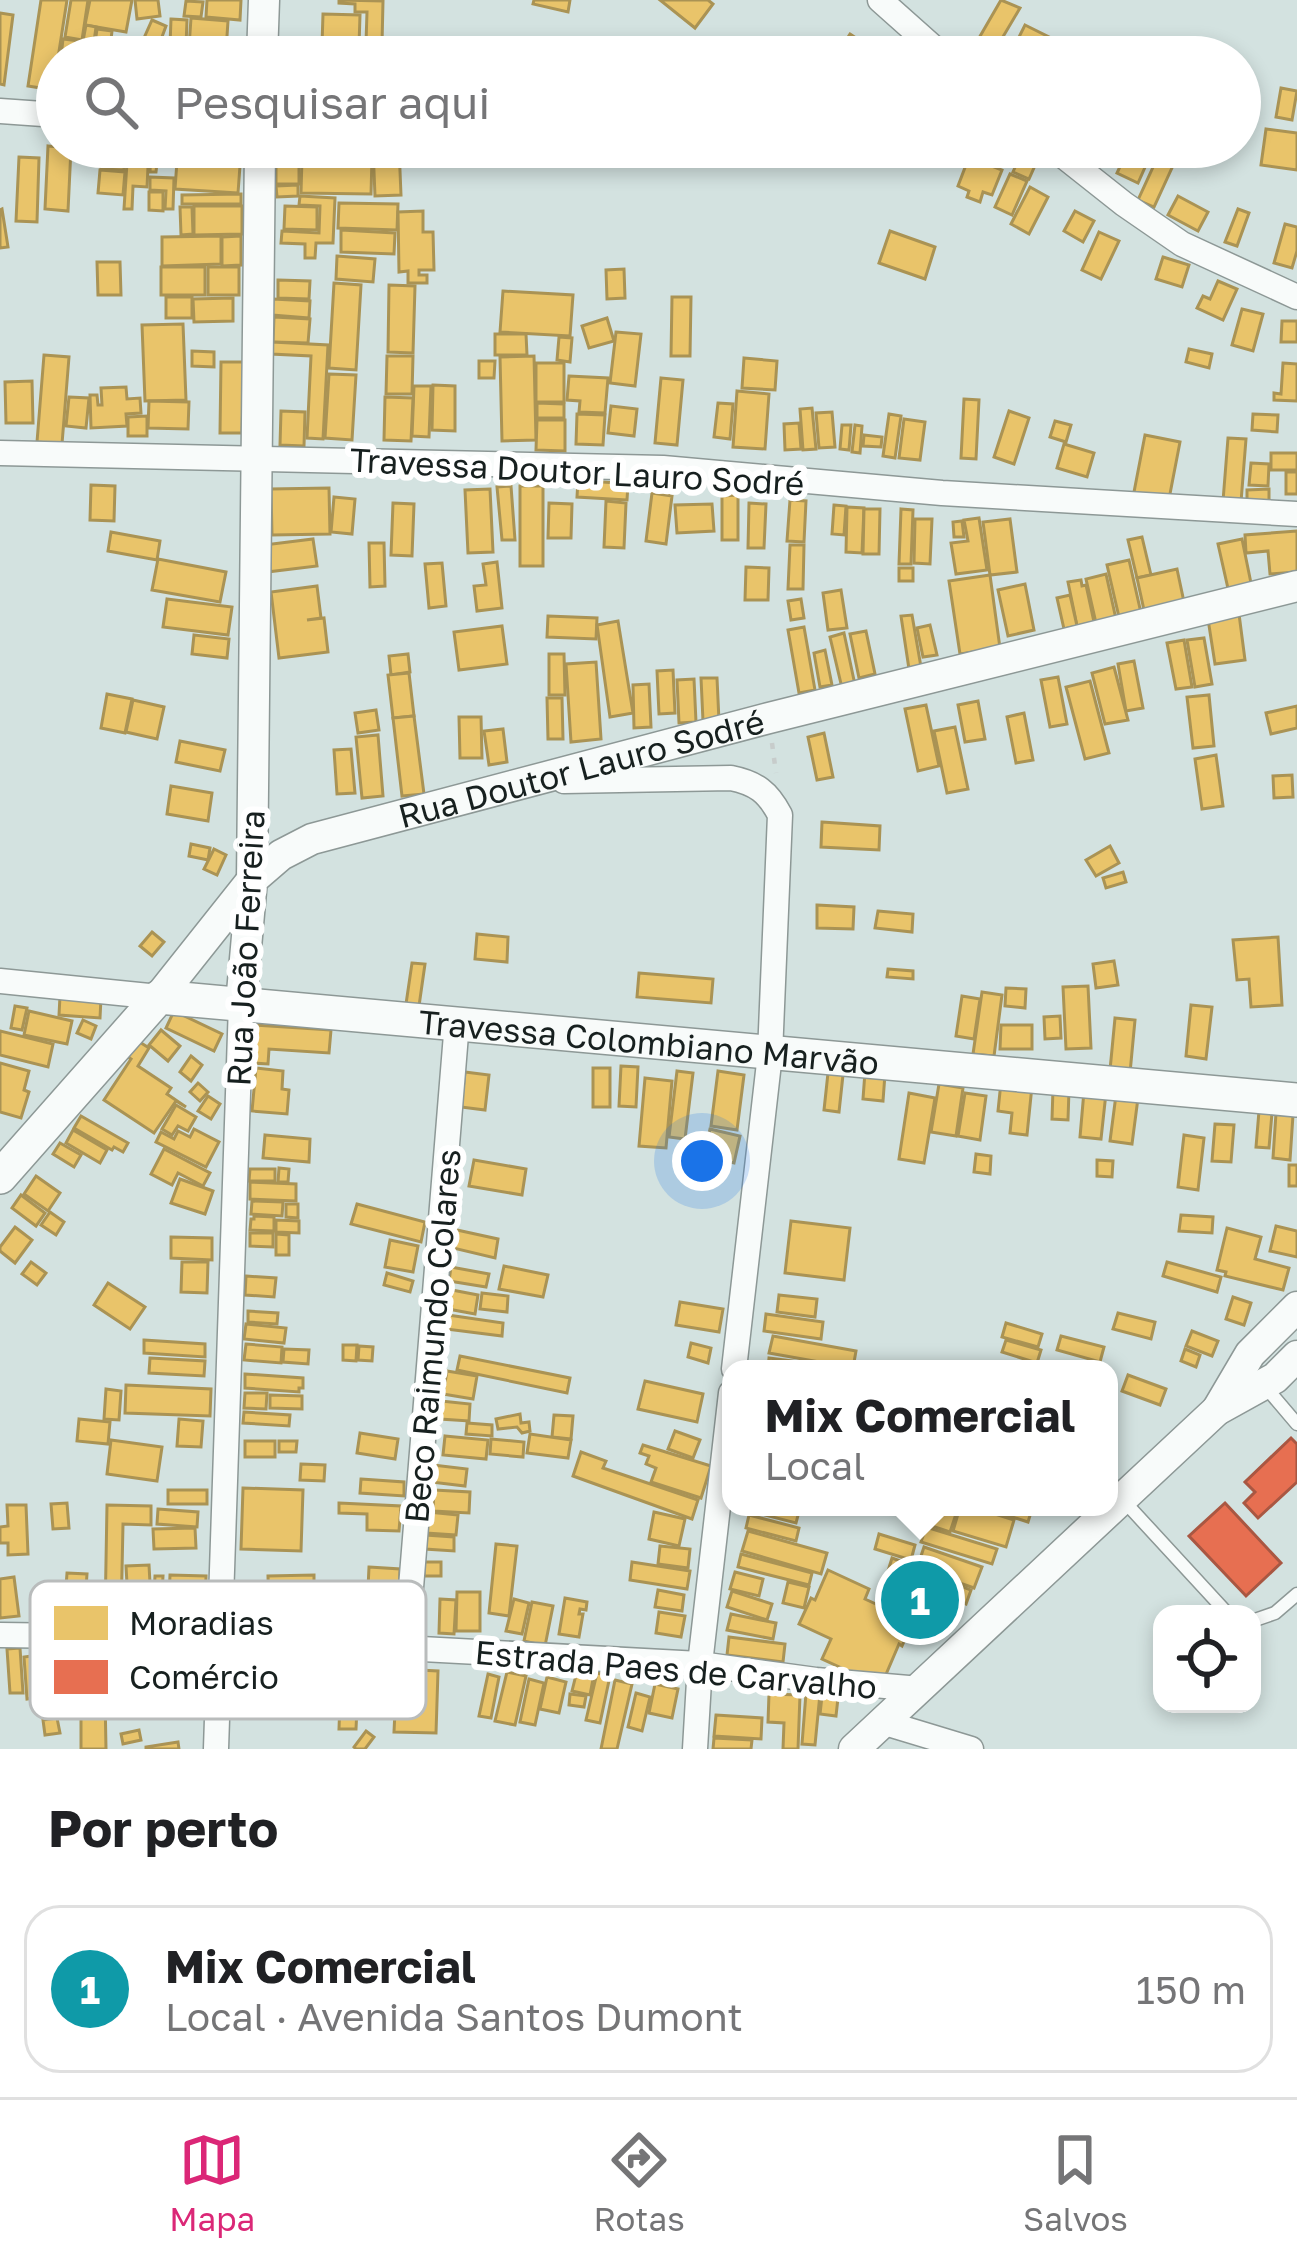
<!DOCTYPE html>
<html lang="pt">
<head>
<meta charset="utf-8">
<style>
	body { margin:0; font-family:"Golos Text",sans-serif; background:#f2f2f2; color:#202124 }
	.controls { position:absolute; right:36px; bottom:36px; display:grid; overflow:hidden; border-radius:24px; box-shadow:0 6px 18px #0003 }
	.controls button { width:108px; height:108px; display:grid; place-items:center; padding:0; border:0; border-bottom:3px solid #e0e0e0; background:#fff; color:#202124; font:60px sans-serif }
	.you { position:absolute; left:702px; top:1161px; width:42px; height:42px; margin:-30px; border:9px solid #fff; border-radius:50%; background:#1a73e8; box-shadow:0 0 0 18px #1a73e833 }
	.badge { display:grid; place-items:center; width:78px; height:78px; border-radius:50%; background:#db2777; color:#fff; font-size:39px; font-weight:700 }
	.pin { position:absolute; translate:-50% -50%; border:6px solid #fff; box-shadow:0 3px 12px #0006 }
	.popup { position:absolute; left:722px; top:1360px; width:396px; height:156px; box-sizing:border-box; display:grid; place-content:center; border-radius:24px; background:#fff; filter:drop-shadow(0 3px 9px #0005); font-size:39px; white-space:nowrap; color:#757577 }
	.popup b { font-size:45px; color:#202124 }
	.popup::after { content:''; position:absolute; left:50%; top:100%; margin-left:-24px; border:24px solid transparent; border-top-color:#fff }
	.list { margin:0; padding:0; list-style:none }
	h2 { display:flex; justify-content:space-between; align-items:center; height:156px; margin:0; padding:0 48px; font-size:51px }
	h2 small { font-size:39px; font-weight:400; color:#757577 }
	.list li { display:grid; grid-template-columns:78px 1fr auto; gap:36px; align-items:center; box-sizing:border-box; height:168px; margin:0 24px 24px; padding:0 24px; border:3px solid #e0e0e0; border-radius:36px }
	.list b { display:block; font-size:45px; white-space:nowrap }
	.list p { margin:0; font-size:39px; white-space:nowrap; color:#757577 }
	.list em { font-size:39px; font-style:normal; color:#757577 }
	.icon { flex:none; width:66px; height:66px; fill:none; stroke:currentColor; stroke-width:2; stroke-linecap:round; stroke-linejoin:round }
	.map { position:relative; flex:none; width:1297px; height:1749px; overflow:hidden }
	.search { position:absolute; background:#fff; box-shadow:0 6px 18px #0003; left:36px; right:36px; top:36px; height:132px; display:flex; align-items:center; gap:30px; box-sizing:border-box; padding:0 42px; border-radius:66px; color:#757577; font-size:45px }
	.sheet { height:348px; background:#fff }
	nav { display:flex; justify-content:space-around; align-items:center; box-sizing:border-box; height:168px; border-top:3px solid #e0e0e0; background:#fff; font-size:33px; color:#757577 }
	nav a { display:grid; justify-items:center; gap:6px }
	nav .on { color:#db2777 }
	.map>svg:first-child { display:block }
	.homes { fill:#e9c46a; stroke:#aa9354; stroke-width:3 }
	.shops { fill:#e76f51; stroke:#a95742; stroke-width:3 }
	.lines { fill:none; stroke-linecap:round; stroke-linejoin:round }
	.service-casing { stroke:#8d9896; stroke-width:15 }
	.minor-casing { stroke:#8d9896; stroke-width:27 }
	.tertiary-casing { stroke:#8d9896; stroke-width:33 }
	.secondary-casing { stroke:#8d9896; stroke-width:36 }
	.path { stroke:#c7cccb; stroke-width:4.5; stroke-dasharray:6 9; stroke-linecap:butt }
	.service { stroke:#f8fbfa; stroke-width:12 }
	.minor { stroke:#f8fbfa; stroke-width:24 }
	.tertiary { stroke:#f8fbfa; stroke-width:30 }
	.secondary { stroke:#f8fbfa; stroke-width:33 }
	.labels { text-anchor:middle; dominant-baseline:central; stroke-width:12; stroke-linejoin:round; paint-order:stroke }
	.street-label { font-size:33px; fill:#17201f; stroke:#fff }
	.key { fill:#fff; stroke:#b9bcbc; stroke-width:3 }
	.key-label { font-size:33px; fill:#17201f }
</style>
</head>
<body>
<div class="map">
<svg width="1297" height="1749" viewBox="0 0 1297 1749">
	<rect width="100%" height="100%" fill="#d3e2e0"/>
	<!-- homes -->
	<g class="homes">
		<polygon points="41,0 67,0 53,90 28,86"/>
		<polygon points="71,0 88,0 82,40 65,37"/>
		<polygon points="90,0 132,0 126,32 85,25"/>
		<polygon points="135,0 158,0 160,16 137,19"/>
		<polygon points="207,0 241,0 240,20 206,17"/>
		<polygon points="339,0 383,1 382,44 366,43 367,12 355,12 355,4 339,3"/>
		<polygon points="534,0 570,0 568,12 533,4"/>
		<polygon points="660,0 708,0 713,4 695,28"/>
		<polygon points="1001,0 1020,8 991,57 968,57"/>
		<polygon points="186,1 203,2 201,17 184,16"/>
		<polygon points="0,13 13,15 4,85 0,84"/>
		<polygon points="323,14 360,15 359,46 322,45"/>
		<polygon points="191,18 228,21 226,51 189,47"/>
		<polygon points="171,19 187,20 186,46 170,45"/>
		<polygon points="152,20 166,26 159,45 144,38"/>
		<polygon points="86,25 96,27 92,57 80,57"/>
		<polygon points="1025,25 1049,37 1044,49 1040,57 1009,57"/>
		<polygon points="97,29 112,31 109,57 93,57"/>
		<polygon points="850,34 877,52 873,57 835,57"/>
		<polygon points="63,39 80,41 79,57 61,57"/>
		<polygon points="489,43 489,57 475,57 475,44"/>
		<polygon points="163,47 189,50 189,57 163,57"/>
		<rect x="330" y="50" width="51" height="7"/>
		<polygon points="194,51 233,54 233,57 193,57"/>
		<polygon points="1281,88 1297,91 1292,120 1276,117"/>
		<polygon points="1266,129 1297,133 1297,170 1261,165"/>
		<polygon points="48,146 71,148 68,211 45,209"/>
		<polygon points="102,147 125,148 124,170 101,169"/>
		<polygon points="128,147 149,147 147,187 133,186 132,209 124,209"/>
		<polygon points="151,147 175,147 174,163 157,163 156,172 150,172"/>
		<polygon points="178,147 241,152 238,193 175,189"/>
		<rect x="276" y="147" width="45" height="5"/>
		<polygon points="373,147 399,147 401,195 375,196"/>
		<polygon points="558,147 598,147 589,165"/>
		<polygon points="1024,147 1041,152 1029,179 1013,172"/>
		<polygon points="1129,147 1154,147 1138,183 1117,173"/>
		<polygon points="1160,152 1176,159 1154,207 1138,200"/>
		<polygon points="19,157 39,158 37,222 16,221"/>
		<polygon points="302,157 372,158 371,194 301,193"/>
		<polygon points="969,157 1002,170 992,195 983,192 980,202 967,197 969,191 958,186"/>
		<rect x="276" y="162" width="23" height="22"/>
		<polygon points="100,170 125,172 123,195 98,193"/>
		<polygon points="1010,174 1027,181 1012,215 995,207"/>
		<polygon points="150,177 174,178 173,209 165,209 166,191 150,190"/>
		<polygon points="298,185 298,196 277,197 276,186"/>
		<polygon points="1030,187 1048,197 1029,234 1011,224"/>
		<polygon points="149,192 163,192 163,211 149,210"/>
		<polygon points="241,194 241,204 182,204 182,195"/>
		<polygon points="300,196 335,198 333,243 316,243 315,258 305,258 305,244 281,243 282,231 319,233 320,206 299,205"/>
		<polygon points="1178,196 1208,212 1198,231 1168,215"/>
		<polygon points="339,203 398,204 397,230 338,228"/>
		<polygon points="194,206 242,206 242,234 194,235"/>
		<polygon points="285,206 317,207 317,230 284,229"/>
		<polygon points="180,207 192,207 193,234 181,235"/>
		<polygon points="2,209 8,247 0,248 0,210"/>
		<polygon points="1238,209 1249,213 1237,246 1225,242"/>
		<polygon points="423,211 423,232 433,232 434,270 419,270 419,275 427,275 427,283 408,283 408,271 399,272 398,212"/>
		<polygon points="1075,211 1094,221 1083,242 1064,231"/>
		<polygon points="1285,224 1297,227 1297,251 1292,268 1274,263"/>
		<polygon points="341,230 395,233 394,254 341,252"/>
		<polygon points="890,231 935,247 925,279 879,263"/>
		<polygon points="1099,232 1119,241 1101,279 1082,270"/>
		<polygon points="221,236 221,264 162,266 162,237"/>
		<polygon points="241,236 241,265 222,266 222,237"/>
		<polygon points="337,256 375,259 373,282 336,279"/>
		<polygon points="1163,257 1189,265 1182,287 1156,279"/>
		<polygon points="97,262 120,262 121,295 98,295"/>
		<rect x="161" y="267" width="44" height="28"/>
		<rect x="208" y="267" width="31" height="28"/>
		<polygon points="624,269 625,298 607,299 606,270"/>
		<polygon points="278,280 310,281 309,299 278,298"/>
		<polygon points="1218,281 1237,289 1223,320 1197,308 1203,296 1210,299"/>
		<polygon points="334,283 361,285 356,370 329,368"/>
		<polygon points="389,285 415,286 413,353 388,352"/>
		<polygon points="503,291 573,295 570,336 500,332"/>
		<rect x="166" y="297" width="26" height="21"/>
		<polygon points="672,297 691,297 690,356 671,356"/>
		<polygon points="233,298 233,321 194,322 193,299"/>
		<polygon points="273,299 310,301 309,318 272,315"/>
		<polygon points="1242,309 1263,314 1253,351 1232,345"/>
		<polygon points="274,317 310,319 308,343 273,342"/>
		<polygon points="607,318 614,341 589,348 582,326"/>
		<polygon points="1282,321 1297,321 1297,342 1281,342"/>
		<polygon points="183,324 186,400 145,401 142,325"/>
		<polygon points="616,332 641,334 635,386 610,383"/>
		<polygon points="495,334 526,334 527,355 495,355"/>
		<polygon points="559,337 572,338 570,362 557,360"/>
		<polygon points="272,342 328,345 323,439 307,438 311,356 271,354"/>
		<polygon points="1189,349 1212,354 1209,368 1186,362"/>
		<polygon points="192,351 214,352 214,367 192,366"/>
		<polygon points="44,355 69,357 62,444 37,442"/>
		<polygon points="387,356 413,356 412,394 386,394"/>
		<polygon points="534,356 536,440 502,441 500,357"/>
		<polygon points="744,358 777,361 775,390 742,388"/>
		<polygon points="479,361 495,361 494,378 479,378"/>
		<polygon points="221,362 244,362 242,433 220,433"/>
		<rect x="536" y="363" width="28" height="39"/>
		<polygon points="1283,363 1297,364 1297,401 1274,400 1274,393 1281,394"/>
		<polygon points="329,374 356,375 352,440 325,438"/>
		<polygon points="569,376 608,378 605,413 579,412 580,401 567,400"/>
		<polygon points="661,378 683,380 677,445 655,443"/>
		<polygon points="32,381 33,423 6,423 5,382"/>
		<polygon points="433,385 455,386 455,431 432,430"/>
		<polygon points="414,386 431,386 429,437 412,436"/>
		<polygon points="126,387 127,399 140,398 141,413 126,414 127,426 91,428 90,395 97,395 98,405 102,405 101,388"/>
		<polygon points="737,391 769,394 765,449 733,447"/>
		<polygon points="69,397 89,398 86,428 66,426"/>
		<polygon points="385,397 413,398 411,441 384,440"/>
		<polygon points="964,399 979,400 976,459 961,458"/>
		<polygon points="149,401 189,402 188,429 148,428"/>
		<polygon points="537,403 564,404 564,418 537,418"/>
		<polygon points="718,403 733,404 730,439 714,437"/>
		<polygon points="611,406 637,409 634,436 608,433"/>
		<polygon points="812,408 816,449 803,450 800,409"/>
		<polygon points="281,411 305,412 304,446 280,445"/>
		<polygon points="1009,411 1029,418 1014,464 994,457"/>
		<polygon points="832,412 835,447 819,448 816,413"/>
		<polygon points="577,414 605,415 603,445 576,444"/>
		<polygon points="889,414 901,416 895,458 883,456"/>
		<polygon points="1253,414 1278,415 1277,432 1252,430"/>
		<polygon points="147,416 147,436 128,436 128,417"/>
		<polygon points="904,419 925,422 920,460 899,458"/>
		<polygon points="537,420 565,420 565,451 536,450"/>
		<polygon points="1055,421 1071,425 1066,442 1050,437"/>
		<polygon points="799,423 801,449 785,450 784,424"/>
		<polygon points="842,425 851,425 849,450 840,449"/>
		<polygon points="855,425 862,426 860,453 852,452"/>
		<polygon points="864,435 882,437 881,447 863,446"/>
		<polygon points="1145,435 1180,442 1169,499 1134,492"/>
		<polygon points="1228,438 1246,439 1241,502 1223,501"/>
		<polygon points="1064,444 1094,453 1087,477 1057,468"/>
		<rect x="1271" y="453" width="26" height="17"/>
		<polygon points="1251,463 1269,464 1268,486 1249,485"/>
		<rect x="1286" y="472" width="11" height="22"/>
		<polygon points="578,480 628,484 627,500 577,497"/>
		<polygon points="91,485 115,486 114,521 90,520"/>
		<polygon points="511,486 515,540 502,540 497,487"/>
		<rect x="520" y="486" width="23" height="80"/>
		<polygon points="329,488 330,534 272,535 271,489"/>
		<polygon points="490,489 493,552 468,553 465,490"/>
		<polygon points="1269,489 1269,503 1247,504 1247,490"/>
		<polygon points="652,493 672,496 666,544 646,541"/>
		<polygon points="738,495 738,540 722,540 722,496"/>
		<polygon points="334,497 355,499 352,534 331,532"/>
		<polygon points="790,500 806,501 804,542 787,541"/>
		<polygon points="606,501 626,503 624,548 604,547"/>
		<polygon points="393,503 414,504 412,556 391,555"/>
		<polygon points="549,503 572,504 571,538 548,538"/>
		<polygon points="749,503 766,504 764,548 748,548"/>
		<polygon points="712,504 714,531 677,533 675,505"/>
		<polygon points="834,505 846,506 844,535 832,534"/>
		<polygon points="847,507 864,508 862,553 846,552"/>
		<polygon points="864,509 880,509 879,554 863,554"/>
		<polygon points="901,509 913,510 911,564 899,564"/>
		<polygon points="979,518 987,570 956,574 951,543 968,541 964,520"/>
		<polygon points="915,519 932,519 930,564 914,563"/>
		<polygon points="1010,519 1017,572 990,575 983,522"/>
		<polygon points="962,521 964,537 954,537 953,522"/>
		<polygon points="1297,531 1297,572 1270,574 1268,551 1246,553 1245,535"/>
		<polygon points="111,532 160,541 157,560 108,551"/>
		<polygon points="1142,537 1151,575 1137,578 1128,540"/>
		<polygon points="313,539 317,566 267,572 264,545"/>
		<polygon points="1242,539 1252,588 1229,593 1218,544"/>
		<polygon points="369,543 384,543 385,586 370,587"/>
		<polygon points="790,545 804,545 803,589 788,589"/>
		<polygon points="158,559 226,572 220,602 152,590"/>
		<polygon points="1129,560 1141,613 1119,617 1107,565"/>
		<polygon points="497,562 502,608 477,611 474,586 486,585 483,564"/>
		<polygon points="442,563 446,606 429,608 425,564"/>
		<polygon points="746,567 769,568 768,600 745,600"/>
		<rect x="899" y="568" width="14" height="13"/>
		<polygon points="1177,569 1184,602 1144,610 1137,578"/>
		<polygon points="1106,574 1116,619 1096,623 1086,579"/>
		<polygon points="990,575 1000,648 960,654 949,581"/>
		<polygon points="1081,580 1082,586 1086,585 1094,622 1077,626 1068,582"/>
		<polygon points="1025,584 1034,630 1008,636 998,590"/>
		<polygon points="317,586 321,618 307,620 324,618 328,652 279,658 271,592"/>
		<polygon points="841,590 847,628 828,630 823,593"/>
		<polygon points="1070,595 1077,626 1064,629 1057,598"/>
		<polygon points="167,599 232,607 228,635 163,627"/>
		<polygon points="801,599 804,618 791,620 788,601"/>
		<polygon points="1239,614 1245,660 1215,664 1208,619"/>
		<polygon points="912,615 921,667 909,669 901,616"/>
		<polygon points="548,616 597,618 596,639 547,637"/>
		<polygon points="618,621 633,713 610,717 597,625"/>
		<polygon points="930,625 937,655 923,657 917,628"/>
		<polygon points="502,626 507,664 459,670 454,632"/>
		<polygon points="804,627 815,690 799,693 788,630"/>
		<polygon points="866,631 875,674 859,678 850,634"/>
		<polygon points="844,633 855,685 842,688 830,637"/>
		<polygon points="194,635 229,639 227,658 192,654"/>
		<polygon points="1204,638 1212,684 1195,687 1187,640"/>
		<polygon points="1184,640 1192,687 1176,689 1167,643"/>
		<polygon points="825,650 832,685 820,687 814,653"/>
		<polygon points="408,654 410,672 391,675 389,656"/>
		<polygon points="549,654 564,654 565,695 549,695"/>
		<polygon points="1134,661 1143,708 1126,711 1118,664"/>
		<polygon points="596,662 601,739 571,742 566,664"/>
		<polygon points="1114,667 1128,720 1105,724 1092,673"/>
		<polygon points="673,670 675,713 659,714 657,671"/>
		<polygon points="409,673 414,716 393,718 388,675"/>
		<polygon points="1058,677 1067,724 1050,727 1041,680"/>
		<polygon points="701,678 717,678 719,721 703,721"/>
		<polygon points="694,679 696,722 679,723 677,680"/>
		<polygon points="1090,681 1109,753 1085,759 1066,687"/>
		<polygon points="649,684 651,727 634,728 633,685"/>
		<polygon points="107,694 132,699 125,733 101,728"/>
		<polygon points="1209,695 1214,746 1193,748 1187,697"/>
		<polygon points="547,698 562,698 563,739 548,739"/>
		<polygon points="133,700 164,707 157,739 126,732"/>
		<polygon points="978,701 985,739 965,742 958,705"/>
		<polygon points="926,705 939,766 918,771 905,709"/>
		<polygon points="1297,706 1297,728 1271,734 1266,713"/>
		<polygon points="376,710 379,730 358,733 355,713"/>
		<polygon points="1024,713 1033,760 1016,763 1007,717"/>
		<polygon points="414,716 424,794 402,796 393,718"/>
		<polygon points="459,717 481,717 482,758 460,758"/>
		<polygon points="955,727 968,789 947,793 934,731"/>
		<polygon points="503,729 507,762 489,765 484,731"/>
		<polygon points="824,733 833,777 817,780 808,737"/>
		<polygon points="378,735 383,796 362,798 356,737"/>
		<polygon points="180,741 225,750 220,771 176,762"/>
		<polygon points="351,749 355,793 337,794 334,750"/>
		<polygon points="1216,755 1223,806 1202,809 1195,759"/>
		<polygon points="1292,775 1293,797 1274,798 1273,776"/>
		<polygon points="171,786 212,793 208,821 167,814"/>
		<polygon points="822,822 880,826 879,850 821,847"/>
		<polygon points="191,844 210,848 208,860 189,856"/>
		<polygon points="1110,846 1119,863 1096,876 1086,860"/>
		<polygon points="214,849 226,855 217,875 204,869"/>
		<polygon points="1123,872 1126,882 1106,888 1103,878"/>
		<polygon points="817,905 854,907 853,929 817,928"/>
		<polygon points="878,911 913,914 912,932 875,928"/>
		<polygon points="152,932 164,942 152,956 140,946"/>
		<polygon points="477,934 508,937 507,962 475,959"/>
		<polygon points="1278,937 1282,1005 1251,1007 1249,979 1237,980 1233,940"/>
		<polygon points="1114,961 1118,985 1096,988 1093,964"/>
		<polygon points="412,963 425,964 419,1006 406,1004"/>
		<polygon points="888,969 913,971 913,979 887,977"/>
		<polygon points="639,973 713,979 711,1003 637,997"/>
		<polygon points="1088,986 1091,1048 1066,1049 1063,987"/>
		<polygon points="1006,988 1026,989 1025,1008 1005,1006"/>
		<polygon points="982,992 1002,995 994,1056 973,1054"/>
		<polygon points="60,996 101,998 100,1018 59,1015"/>
		<polygon points="962,996 980,999 974,1039 956,1036"/>
		<polygon points="1191,1005 1212,1007 1206,1059 1186,1056"/>
		<polygon points="15,1006 27,1008 22,1030 11,1028"/>
		<polygon points="29,1011 72,1021 67,1044 24,1035"/>
		<polygon points="174,1011 222,1034 214,1051 166,1028"/>
		<polygon points="1060,1016 1061,1038 1045,1039 1044,1017"/>
		<polygon points="1115,1018 1135,1020 1130,1073 1110,1070"/>
		<polygon points="83,1020 96,1026 91,1039 77,1033"/>
		<polygon points="254,1025 331,1030 329,1053 269,1049 268,1064 252,1063"/>
		<polygon points="1001,1025 1032,1025 1032,1049 1000,1049"/>
		<polygon points="161,1030 180,1046 168,1061 149,1045"/>
		<polygon points="0,1031 53,1044 48,1067 0,1055"/>
		<polygon points="138,1041 149,1048 138,1066 171,1088 167,1094 186,1107 176,1101 154,1133 104,1100 131,1059 128,1057"/>
		<polygon points="191,1056 202,1065 191,1081 180,1072"/>
		<polygon points="0,1063 29,1071 24,1090 29,1092 21,1118 0,1112"/>
		<polygon points="621,1066 638,1067 636,1107 619,1106"/>
		<polygon points="256,1068 283,1071 282,1089 289,1090 287,1114 252,1111"/>
		<rect x="593" y="1068" width="17" height="39"/>
		<polygon points="677,1071 693,1073 685,1139 669,1137"/>
		<polygon points="718,1071 744,1075 737,1130 711,1126"/>
		<polygon points="465,1072 489,1075 485,1110 461,1107"/>
		<polygon points="865,1072 885,1074 883,1101 863,1099"/>
		<polygon points="828,1073 843,1075 839,1112 824,1110"/>
		<polygon points="645,1078 672,1081 666,1148 639,1146"/>
		<polygon points="1001,1082 1032,1086 1027,1135 1010,1133 1012,1113 998,1111"/>
		<polygon points="198,1083 208,1092 200,1101 190,1092"/>
		<polygon points="939,1084 963,1088 956,1136 931,1132"/>
		<polygon points="1053,1089 1069,1090 1068,1120 1052,1119"/>
		<polygon points="1084,1091 1106,1093 1101,1139 1080,1137"/>
		<polygon points="909,1093 935,1098 924,1163 899,1159"/>
		<polygon points="965,1093 986,1096 980,1140 958,1136"/>
		<polygon points="1116,1095 1138,1098 1132,1144 1110,1141"/>
		<polygon points="208,1096 220,1104 211,1119 198,1111"/>
		<polygon points="176,1105 196,1117 188,1131 178,1126 172,1135 162,1129"/>
		<polygon points="1259,1111 1272,1113 1269,1148 1256,1147"/>
		<polygon points="1276,1113 1293,1115 1290,1160 1273,1158"/>
		<polygon points="81,1116 128,1143 123,1152 114,1147 112,1150 74,1128"/>
		<polygon points="1215,1124 1234,1125 1231,1162 1212,1161"/>
		<polygon points="194,1129 219,1142 206,1167 156,1142 161,1132 174,1139 178,1131 190,1137"/>
		<polygon points="710,1129 740,1136 734,1163 704,1156"/>
		<polygon points="73,1130 107,1150 100,1163 66,1143"/>
		<polygon points="265,1135 310,1139 309,1162 263,1158"/>
		<polygon points="1184,1135 1204,1138 1198,1190 1178,1187"/>
		<polygon points="60,1143 81,1155 74,1167 53,1154"/>
		<polygon points="164,1149 210,1173 203,1186 178,1173 172,1185 151,1174"/>
		<polygon points="976,1154 991,1156 990,1174 974,1172"/>
		<polygon points="474,1160 526,1169 522,1195 469,1186"/>
		<polygon points="1097,1160 1113,1161 1112,1177 1097,1176"/>
		<rect x="1289" y="1165" width="8" height="21"/>
		<polygon points="279,1168 289,1169 288,1182 278,1182"/>
		<polygon points="250,1169 275,1169 275,1181 249,1181"/>
		<polygon points="36,1176 60,1193 48,1211 24,1194"/>
		<polygon points="180,1179 213,1191 205,1214 171,1203"/>
		<polygon points="250,1182 296,1184 296,1201 250,1199"/>
		<polygon points="21,1195 45,1213 36,1226 12,1208"/>
		<polygon points="252,1201 283,1202 282,1216 251,1214"/>
		<polygon points="286,1204 298,1204 298,1218 286,1217"/>
		<polygon points="357,1204 425,1222 421,1242 351,1224"/>
		<polygon points="50,1212 64,1222 56,1235 41,1225"/>
		<polygon points="1181,1215 1213,1217 1212,1233 1179,1231"/>
		<polygon points="254,1216 274,1217 274,1231 250,1230 251,1219 254,1219"/>
		<polygon points="276,1220 299,1221 299,1233 276,1232"/>
		<polygon points="791,1221 850,1228 844,1280 785,1273"/>
		<polygon points="1276,1226 1297,1231 1297,1257 1270,1251"/>
		<polygon points="15,1227 32,1240 15,1263 0,1251 0,1247"/>
		<polygon points="1227,1228 1261,1237 1255,1259 1289,1268 1283,1290 1225,1276 1226,1272 1217,1270"/>
		<polygon points="457,1230 498,1239 495,1258 453,1248"/>
		<polygon points="250,1233 273,1233 273,1247 250,1246"/>
		<polygon points="276,1234 289,1235 289,1255 276,1255"/>
		<polygon points="171,1237 212,1238 212,1260 171,1258"/>
		<polygon points="390,1240 418,1246 413,1272 385,1267"/>
		<polygon points="31,1262 46,1273 37,1285 22,1274"/>
		<polygon points="182,1262 208,1262 207,1293 181,1292"/>
		<polygon points="1167,1262 1221,1277 1217,1292 1163,1276"/>
		<polygon points="504,1266 548,1275 543,1297 499,1289"/>
		<polygon points="451,1267 489,1274 486,1287 449,1281"/>
		<polygon points="387,1273 413,1281 410,1292 384,1285"/>
		<polygon points="246,1276 276,1278 274,1297 245,1295"/>
		<polygon points="108,1283 145,1307 130,1329 94,1305"/>
		<polygon points="452,1290 478,1295 475,1314 448,1309"/>
		<polygon points="482,1293 508,1296 507,1312 480,1309"/>
		<polygon points="779,1295 817,1299 815,1317 777,1312"/>
		<polygon points="1233,1297 1251,1303 1244,1325 1226,1319"/>
		<polygon points="680,1302 723,1309 719,1332 676,1325"/>
		<polygon points="248,1311 278,1313 277,1324 248,1322"/>
		<polygon points="1118,1313 1155,1322 1151,1339 1113,1329"/>
		<polygon points="766,1314 823,1322 821,1339 764,1331"/>
		<polygon points="448,1315 503,1323 502,1336 446,1329"/>
		<polygon points="1006,1323 1042,1334 1038,1347 1002,1337"/>
		<polygon points="246,1324 286,1328 284,1343 244,1339"/>
		<polygon points="1192,1331 1218,1341 1212,1356 1186,1346"/>
		<polygon points="773,1336 856,1351 853,1368 769,1353"/>
		<polygon points="1061,1336 1104,1347 1100,1362 1057,1350"/>
		<polygon points="144,1340 205,1344 205,1357 144,1353"/>
		<polygon points="1006,1340 1041,1350 1037,1363 1002,1352"/>
		<polygon points="691,1343 711,1348 708,1363 688,1357"/>
		<polygon points="246,1344 282,1347 281,1363 244,1360"/>
		<polygon points="343,1345 357,1345 356,1361 343,1360"/>
		<polygon points="359,1346 373,1347 372,1361 358,1360"/>
		<polygon points="284,1349 309,1350 308,1364 283,1362"/>
		<polygon points="1185,1349 1200,1355 1196,1367 1181,1361"/>
		<polygon points="460,1356 570,1378 567,1393 457,1370"/>
		<polygon points="150,1358 205,1361 204,1376 149,1373"/>
		<polygon points="769,1358 808,1363 807,1369 768,1369"/>
		<polygon points="447,1371 477,1376 473,1399 443,1394"/>
		<polygon points="245,1374 303,1378 303,1388 299,1388 299,1392 245,1388"/>
		<polygon points="1128,1375 1166,1389 1160,1405 1122,1391"/>
		<polygon points="645,1381 703,1394 697,1422 638,1409"/>
		<polygon points="126,1385 211,1389 210,1416 125,1413"/>
		<polygon points="106,1389 121,1391 119,1420 104,1419"/>
		<polygon points="245,1393 267,1393 266,1409 244,1408"/>
		<polygon points="270,1395 302,1396 302,1409 270,1408"/>
		<polygon points="441,1401 470,1404 469,1421 440,1419"/>
		<polygon points="244,1412 290,1415 289,1426 243,1423"/>
		<polygon points="520,1414 521,1423 529,1422 530,1431 522,1433 517,1427 498,1429 496,1419"/>
		<polygon points="554,1415 573,1416 571,1439 552,1437"/>
		<polygon points="79,1419 110,1422 108,1444 77,1441"/>
		<polygon points="179,1419 203,1421 201,1447 177,1446"/>
		<polygon points="467,1423 492,1425 492,1436 466,1434"/>
		<polygon points="675,1431 700,1440 693,1458 668,1449"/>
		<polygon points="360,1433 398,1439 395,1459 357,1453"/>
		<polygon points="530,1434 571,1440 568,1458 527,1453"/>
		<polygon points="445,1436 488,1440 486,1459 443,1455"/>
		<polygon points="491,1439 524,1442 523,1457 490,1454"/>
		<polygon points="111,1440 162,1447 157,1481 107,1474"/>
		<rect x="245" y="1441" width="30" height="16"/>
		<polygon points="279,1441 297,1441 296,1452 279,1452"/>
		<polygon points="643,1445 711,1466 701,1498 651,1482 656,1468 646,1464 649,1456 640,1453"/>
		<polygon points="581,1452 606,1461 603,1468 698,1500 692,1519 573,1476"/>
		<polygon points="301,1464 325,1465 324,1481 300,1480"/>
		<polygon points="433,1465 467,1469 465,1486 431,1482"/>
		<polygon points="361,1479 404,1482 404,1496 360,1493"/>
		<polygon points="243,1488 303,1490 301,1551 241,1549"/>
		<rect x="168" y="1490" width="39" height="14"/>
		<polygon points="434,1490 470,1492 469,1513 433,1511"/>
		<polygon points="67,1503 69,1528 53,1529 51,1504"/>
		<polygon points="339,1503 401,1506 399,1531 367,1530 367,1514 339,1513"/>
		<polygon points="7,1505 26,1505 28,1554 8,1555 8,1543 0,1543 0,1527 8,1526"/>
		<polygon points="107,1505 151,1506 151,1525 123,1524 121,1618 105,1618"/>
		<polygon points="750,1507 797,1507 800,1508 796,1523 749,1511"/>
		<polygon points="925,1507 958,1508 950,1532 920,1522"/>
		<polygon points="960,1507 973,1507 1014,1520 1006,1547 953,1531"/>
		<polygon points="981,1507 1026,1507 1032,1509 1028,1522"/>
		<polygon points="158,1509 198,1512 197,1527 157,1524"/>
		<polygon points="428,1512 458,1515 456,1535 426,1533"/>
		<polygon points="654,1512 685,1519 679,1546 649,1539"/>
		<polygon points="749,1515 799,1528 796,1541 746,1528"/>
		<polygon points="926,1527 997,1549 992,1564 921,1542"/>
		<polygon points="195,1528 196,1548 154,1549 153,1529"/>
		<polygon points="748,1531 827,1553 821,1574 742,1551"/>
		<polygon points="879,1534 915,1545 911,1560 875,1549"/>
		<polygon points="425,1535 454,1537 454,1551 425,1549"/>
		<polygon points="496,1544 517,1546 509,1616 489,1613"/>
		<polygon points="660,1546 690,1549 688,1568 658,1564"/>
		<polygon points="924,1547 982,1567 974,1588 917,1568"/>
		<polygon points="741,1554 812,1573 809,1585 738,1567"/>
		<polygon points="892,1558 916,1567 912,1579 888,1571"/>
		<rect x="424" y="1562" width="17" height="14"/>
		<polygon points="632,1562 690,1571 687,1589 630,1580"/>
		<polygon points="149,1565 150,1583 127,1584 126,1566"/>
		<polygon points="369,1567 400,1569 397,1632 366,1631"/>
		<polygon points="828,1570 869,1589 865,1599 913,1621 902,1646 899,1644 881,1686 822,1659 831,1639 799,1624 811,1598 815,1600"/>
		<polygon points="922,1571 971,1590 966,1604 948,1597 936,1629 889,1610 901,1579 917,1585"/>
		<polygon points="735,1572 763,1579 759,1596 730,1589"/>
		<polygon points="67,1573 87,1574 84,1616 64,1615"/>
		<polygon points="170,1575 206,1576 205,1623 168,1622"/>
		<polygon points="314,1575 314,1628 269,1627 268,1576"/>
		<polygon points="155,1576 163,1576 161,1614 153,1613"/>
		<polygon points="14,1577 19,1616 0,1618 0,1579"/>
		<polygon points="788,1582 809,1587 804,1608 783,1603"/>
		<rect x="128" y="1588" width="20" height="26"/>
		<polygon points="658,1590 684,1595 682,1611 655,1607"/>
		<polygon points="732,1591 772,1604 767,1620 727,1607"/>
		<polygon points="457,1592 480,1592 480,1631 456,1631"/>
		<polygon points="565,1598 587,1602 586,1610 580,1609 579,1614 583,1614 579,1637 559,1634"/>
		<polygon points="440,1599 456,1600 454,1634 439,1633"/>
		<polygon points="514,1599 529,1603 522,1634 506,1631"/>
		<polygon points="532,1602 553,1606 545,1646 524,1641"/>
		<polygon points="659,1612 685,1616 681,1637 656,1633"/>
		<polygon points="731,1614 776,1623 773,1639 727,1630"/>
		<polygon points="729,1637 785,1644 783,1662 727,1655"/>
		<polygon points="58,1645 61,1688 40,1690 37,1647"/>
		<polygon points="20,1648 23,1693 10,1693 7,1649"/>
		<polygon points="105,1655 108,1693 75,1695 72,1657"/>
		<polygon points="205,1655 208,1713 181,1715 180,1698 166,1699 164,1657"/>
		<polygon points="32,1656 35,1698 27,1699 24,1657"/>
		<polygon points="262,1657 299,1661 295,1713 274,1711 276,1687 259,1686"/>
		<polygon points="124,1659 153,1660 152,1699 123,1699"/>
		<polygon points="255,1659 257,1680 229,1683 227,1661"/>
		<polygon points="305,1664 321,1666 315,1710 299,1708"/>
		<polygon points="330,1665 359,1666 356,1729 339,1729 340,1701 329,1701"/>
		<polygon points="362,1666 378,1667 376,1717 360,1716"/>
		<polygon points="397,1669 438,1671 436,1733 394,1732"/>
		<polygon points="507,1672 526,1676 515,1725 495,1721"/>
		<polygon points="597,1673 610,1676 600,1723 586,1720"/>
		<polygon points="488,1674 499,1677 491,1718 479,1716"/>
		<polygon points="576,1675 593,1679 590,1695 572,1691"/>
		<polygon points="547,1677 566,1682 559,1713 540,1709"/>
		<polygon points="529,1679 544,1683 535,1725 520,1722"/>
		<polygon points="615,1680 632,1684 617,1749 601,1749"/>
		<polygon points="655,1684 678,1689 672,1718 649,1713"/>
		<polygon points="636,1693 650,1697 642,1731 628,1727"/>
		<polygon points="806,1693 820,1694 815,1745 802,1744"/>
		<polygon points="570,1694 586,1696 584,1707 569,1705"/>
		<polygon points="769,1694 800,1695 798,1749 783,1749 784,1723 768,1722"/>
		<polygon points="81,1696 105,1696 106,1749 81,1749"/>
		<polygon points="822,1696 838,1698 836,1716 820,1714"/>
		<polygon points="716,1715 762,1718 761,1739 714,1736"/>
		<polygon points="57,1718 60,1733 45,1735 43,1720"/>
		<polygon points="139,1730 141,1740 123,1744 121,1734"/>
		<polygon points="366,1731 374,1737 365,1749 356,1749 354,1747"/>
		<polygon points="714,1738 752,1740 751,1749 713,1749"/>
		<polygon points="178,1742 179,1749 146,1749 146,1747"/>
	</g>
	<!-- shops -->
	<g class="shops">
		<polygon points="1291,1438 1297,1444 1297,1482 1258,1518 1244,1503 1255,1492 1245,1482"/>
		<polygon points="1225,1503 1281,1563 1246,1596 1189,1536"/>
	</g>
	<g class="lines">
		<defs>
			<g id="service">
				<polyline points="1263,1384 1297,1424"/>
				<polyline points="1123,1500 1228,1614"/>
				<polyline points="1252,1621 1275,1613 1297,1594"/>
			</g>
			<g id="minor">
				<polyline points="880,0 944,57"/>
				<polyline points="0,111 57,115"/>
				<polyline points="1052,147 1124,204 1182,244 1297,297"/>
				<polyline points="0,453 663,468 942,493 1297,514"/>
				<path d="M 564,781 L 731,778 C 756,783 768,792 780,815 L 770,1054 L 734,1369"/>
				<polyline points="0,981 159,997"/>
				<polyline points="0,1635 218,1638 700,1664 816,1680 920,1689"/>
				<polyline points="406,1649 457,1022"/>
				<polyline points="882,1722 971,1749"/>
				<polyline points="216,1749 241,1004"/>
				<polyline points="695,1749 700,1664 731,1393"/>
			</g>
			<g id="tertiary">
				<polyline points="262,57 264,0"/>
				<path id="s1" d="M 159,997 L 252,880 L 281,855 L 312,839 L 769,718 L 1297,586"/>
				<polyline points="241,1004 252,880 260,147"/>
				<polyline points="1217,1410 1250,1354 1297,1307"/>
				<polyline points="854,1749 1217,1410 1275,1378 1297,1356"/>
			</g>
			<g id="secondary">
				<path id="s2" d="M 0,1177 L 159,997 L 1297,1100"/>
			</g>
		</defs>
		<!-- service casing -->
		<use href="#service" class="service-casing"/>
		<!-- minor casing -->
		<use href="#minor" class="minor-casing"/>
		<!-- tertiary casing -->
		<use href="#tertiary" class="tertiary-casing"/>
		<!-- secondary casing -->
		<use href="#secondary" class="secondary-casing"/>
		<!-- path -->
		<polyline class="path" points="772,743 776,773"/>
		<!-- service -->
		<use href="#service" class="service"/>
		<!-- minor -->
		<use href="#minor" class="minor"/>
		<!-- tertiary -->
		<use href="#tertiary" class="tertiary"/>
		<!-- secondary -->
		<use href="#secondary" class="secondary"/>
	</g>
	<g class="labels">
		<!-- street labels -->
		<g class="street-label">
			<text transform="translate(577 471) rotate(3)">Travessa Doutor Lauro Sodré</text>
			<text stroke="none"><textPath href="#s1" startOffset="501">Rua Doutor Lauro Sodré</textPath></text>
			<text transform="translate(245 948) rotate(-87)">Rua João Ferreira</text>
			<text stroke="none"><textPath href="#s2" startOffset="732">Travessa Colombiano Marvão</textPath></text>
			<text transform="translate(432 1336) rotate(-85)">Beco Raimundo Colares</text>
			<text transform="translate(676 1669) rotate(5)">Estrada Paes de Carvalho</text>
		</g>
	</g>
	<!-- legend -->
	<rect x="30" y="1581" width="396" height="138" rx="18" class="key"/>
	<rect x="54" y="1606" width="54" height="34" fill="#e9c46a"/>
	<rect x="54" y="1660" width="54" height="34" fill="#e76f51"/>
	<g class="key-label">
		<text x="129" y="1635">Moradias</text>
		<text x="129" y="1689">Comércio</text>
	</g>
</svg>
<div class="controls">
<button><svg class="icon" aria-label="locate" viewBox="0 0 24 24"><circle cx="12" cy="12" r="6"/><path d="M12 2v4M12 18v4M2 12h4M18 12h4"/></svg></button>
</div>
<div class="you"></div>
<div class="pin badge" style="left:920px;top:1600px;background:#0f9aa8">1</div>
<div class="popup"><b>Mix Comercial</b>Local</div>
<div class="search"><svg class="icon" aria-label="search" viewBox="0 0 24 24"><circle cx="10" cy="10" r="6"/><path d="M15 15l6 6"/></svg>Pesquisar aqui</div>
</div>
<section class="sheet">
<h2>Por perto<small></small></h2>
<ul class="list">
<li><span class="badge" style="background:#0f9aa8">1</span><div><b>Mix Comercial</b><p>Local · Avenida Santos Dumont</p></div><em>150 m</em></li>
</ul>
</section>
<nav>
<a class="on"><svg class="icon" aria-label="map" viewBox="0 0 24 24"><path d="M3 6l6-2 6 2 6-2v14l-6 2-6-2-6 2zM9 4v14M15 6v14"/></svg>Mapa</a>
<a><svg class="icon" aria-label="directions" viewBox="0 0 24 24"><path d="M12 3l9 9-9 9-9-9zM9 14v-3h6M13 9l2 2-2 2"/></svg>Rotas</a>
<a><svg class="icon" aria-label="saved" viewBox="0 0 24 24"><path d="M7 4h10v16l-5-4-5 4z"/></svg>Salvos</a>
</nav>
</body>
</html>
